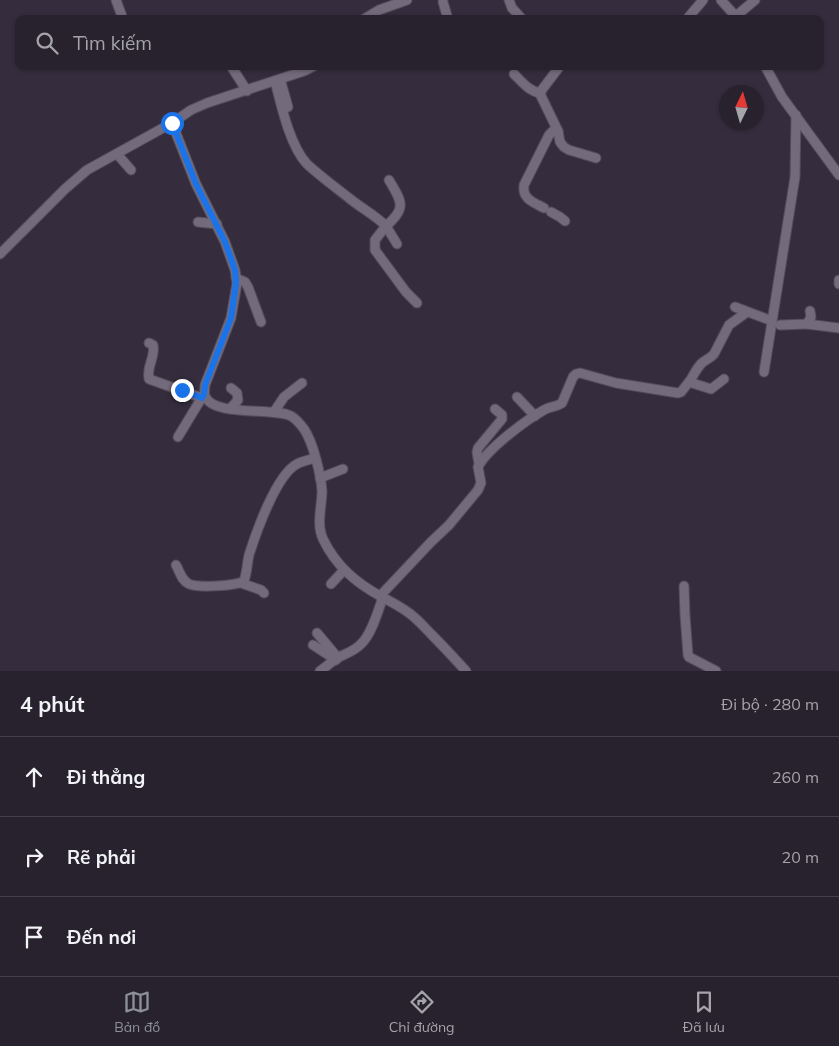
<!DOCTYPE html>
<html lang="vi">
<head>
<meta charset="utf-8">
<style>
	body { margin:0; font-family:Mulish,sans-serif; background:#342f3a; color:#f1f3f6 }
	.compass { position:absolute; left:719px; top:85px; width:45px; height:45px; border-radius:50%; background:#28222e; box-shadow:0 1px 4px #0004; rotate:5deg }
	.stop { position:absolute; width:15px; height:15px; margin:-11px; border:4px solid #1a73e8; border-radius:50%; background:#fff }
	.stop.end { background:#1a73e8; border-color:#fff; box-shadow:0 1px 5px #0008 }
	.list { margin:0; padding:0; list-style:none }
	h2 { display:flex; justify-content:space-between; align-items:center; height:65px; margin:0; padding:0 20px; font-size:21px }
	h2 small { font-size:16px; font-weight:400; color:#a5a4aa }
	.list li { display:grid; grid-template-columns:32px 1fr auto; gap:15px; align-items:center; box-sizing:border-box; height:80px; padding:0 20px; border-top:1px solid #443f4a }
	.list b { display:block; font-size:19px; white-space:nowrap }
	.list em { font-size:16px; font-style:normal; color:#a5a4aa }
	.icon { flex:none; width:28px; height:28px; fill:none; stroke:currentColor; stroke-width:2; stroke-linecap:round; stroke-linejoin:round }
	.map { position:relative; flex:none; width:839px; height:671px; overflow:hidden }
	.search { position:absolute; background:#28222e; box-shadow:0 1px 4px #0004; left:15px; right:15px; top:15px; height:55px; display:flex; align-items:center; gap:12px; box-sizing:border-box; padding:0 18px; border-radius:10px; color:#a5a4aa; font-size:19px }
	.sheet { height:305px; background:#28222e }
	nav { display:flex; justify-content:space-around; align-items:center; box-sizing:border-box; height:70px; border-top:1px solid #443f4a; background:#28222e; font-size:14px; color:#a5a4aa }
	nav a { display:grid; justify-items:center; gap:2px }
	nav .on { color:#8c9099 }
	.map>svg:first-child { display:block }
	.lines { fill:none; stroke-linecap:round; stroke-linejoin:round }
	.minor-casing { stroke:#534c5a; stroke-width:11 }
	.minor { stroke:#736a7c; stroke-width:9 }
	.route { stroke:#1a73e8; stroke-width:6 }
</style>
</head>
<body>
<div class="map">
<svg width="839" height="671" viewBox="0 0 839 671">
	<rect width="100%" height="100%" fill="#352d3d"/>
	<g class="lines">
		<defs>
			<g id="minor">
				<polyline points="116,0 123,19"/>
				<polyline points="509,0 512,8 522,19"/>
				<polyline points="721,0 738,19"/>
				<polyline points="443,2 448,19"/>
				<polyline points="736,16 755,0"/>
				<polyline points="364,19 379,10 407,0"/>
				<polyline points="687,19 703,0"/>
				<polyline points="231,66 247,91"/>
				<polyline points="560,66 541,91 541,96 558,131 560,142 564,147 569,150 596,158"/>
				<polyline points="765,66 782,97 839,175"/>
				<path d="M 514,74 C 522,82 529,91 540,93"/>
				<path d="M 275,81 C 281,105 290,146 307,164 C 320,176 335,187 349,198 C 361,208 375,215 386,226 L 375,240 L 375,250 L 406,292 L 417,303"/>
				<polyline points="281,82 288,107"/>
				<path d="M 172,123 L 196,184 L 225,242 L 235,270 L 237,283 L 231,318 L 205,385 C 205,388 204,392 205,396 C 213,417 273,407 291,416 C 296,419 301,425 304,429 C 313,442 321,475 322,491 C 322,506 316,524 323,539 C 336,566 356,583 382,597 C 393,603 404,608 414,617 C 420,622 426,629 432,635 C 444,647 455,659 466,671"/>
				<polyline points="117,154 131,170"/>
				<path d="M 389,180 C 402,202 407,208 386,226 L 397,244"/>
				<path d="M 544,208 C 533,202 522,199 524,185 L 549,135 L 553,131 L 558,131"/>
				<polyline points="551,212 560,217 565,221"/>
				<polyline points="198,222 217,224"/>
				<polyline points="0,254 65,189 87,170 172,123 191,110 207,103 304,71 314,66"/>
				<polyline points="236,278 245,282 248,287 261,322"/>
				<polyline points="839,280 839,284"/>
				<polyline points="735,307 772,321"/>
				<polyline points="807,324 839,328"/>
				<polyline points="780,325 807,324 811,317 810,311"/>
				<path d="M 149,343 L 153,345 C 156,356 146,367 149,379 L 202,398"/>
				<polyline points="764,372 795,177 796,115"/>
				<path d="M 689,382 C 693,377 696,369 701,364 C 704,360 710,359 714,354 L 729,325 L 747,312"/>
				<polyline points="517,397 535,416"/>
				<polyline points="230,409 238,400 237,393 231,388"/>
				<polyline points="274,412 284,397 302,383"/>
				<polyline points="178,437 204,394"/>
				<polyline points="479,464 477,452 478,448 502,419 502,415 495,409"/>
				<polyline points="320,478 343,469"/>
				<path d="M 176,565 C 180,572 181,580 189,584 C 198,588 236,586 244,581 C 247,573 247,564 249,555 C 256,533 276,475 297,464 C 302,461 309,460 315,458"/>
				<polyline points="241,583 261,590 264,593"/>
				<polyline points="331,584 344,570"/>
				<polyline points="684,586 685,615 688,655 689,657 716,671"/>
				<path d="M 380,596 L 431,542 L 449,525 L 478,490 L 481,483 L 478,467 C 487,449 526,420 544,410 C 550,406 557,407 562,403 L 573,377 L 576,374 L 580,373 L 616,383 L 678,393 L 681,392 L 689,382 L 711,389 L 724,379"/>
				<polyline points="317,633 338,658"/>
				<polyline points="313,645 336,660"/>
				<path d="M 320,671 C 326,667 332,661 339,657 C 347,653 355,651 362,643 C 372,633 378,611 383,597"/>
			</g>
		</defs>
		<!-- minor casing -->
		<use href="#minor" class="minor-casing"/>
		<!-- minor -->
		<use href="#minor" class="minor"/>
	</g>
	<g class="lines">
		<!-- route -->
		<polyline class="route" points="172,123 196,184 225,242 235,270 236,283 231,318 205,385 204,394 202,398 182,390"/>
	</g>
</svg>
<svg class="compass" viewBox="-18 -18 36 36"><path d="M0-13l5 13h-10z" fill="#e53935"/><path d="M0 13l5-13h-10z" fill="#a5a4aa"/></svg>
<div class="stop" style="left:172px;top:123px"></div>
<div class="stop end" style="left:182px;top:390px"></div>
<div class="search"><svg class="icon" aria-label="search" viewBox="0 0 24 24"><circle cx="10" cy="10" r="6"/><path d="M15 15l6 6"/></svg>Tìm kiếm</div>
</div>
<section class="sheet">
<h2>4 phút<small>Đi bộ · 280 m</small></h2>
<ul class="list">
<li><svg class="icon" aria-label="ahead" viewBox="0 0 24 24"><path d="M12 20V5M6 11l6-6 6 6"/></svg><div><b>Đi thẳng</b></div><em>260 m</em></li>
<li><svg class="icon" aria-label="right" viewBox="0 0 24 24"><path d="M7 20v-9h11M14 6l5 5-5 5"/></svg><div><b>Rẽ phải</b></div><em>20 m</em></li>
<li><svg class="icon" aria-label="arrive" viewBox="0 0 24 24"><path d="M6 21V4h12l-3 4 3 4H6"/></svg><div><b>Đến nơi</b></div></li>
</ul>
</section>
<nav>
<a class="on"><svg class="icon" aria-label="map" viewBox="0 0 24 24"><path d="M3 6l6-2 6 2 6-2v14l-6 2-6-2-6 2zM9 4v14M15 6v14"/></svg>Bản đồ</a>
<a><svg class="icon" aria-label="directions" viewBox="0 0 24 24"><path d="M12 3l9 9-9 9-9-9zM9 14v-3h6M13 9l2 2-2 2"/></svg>Chỉ đường</a>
<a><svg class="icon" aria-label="saved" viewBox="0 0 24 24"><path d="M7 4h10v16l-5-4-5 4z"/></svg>Đã lưu</a>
</nav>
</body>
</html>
